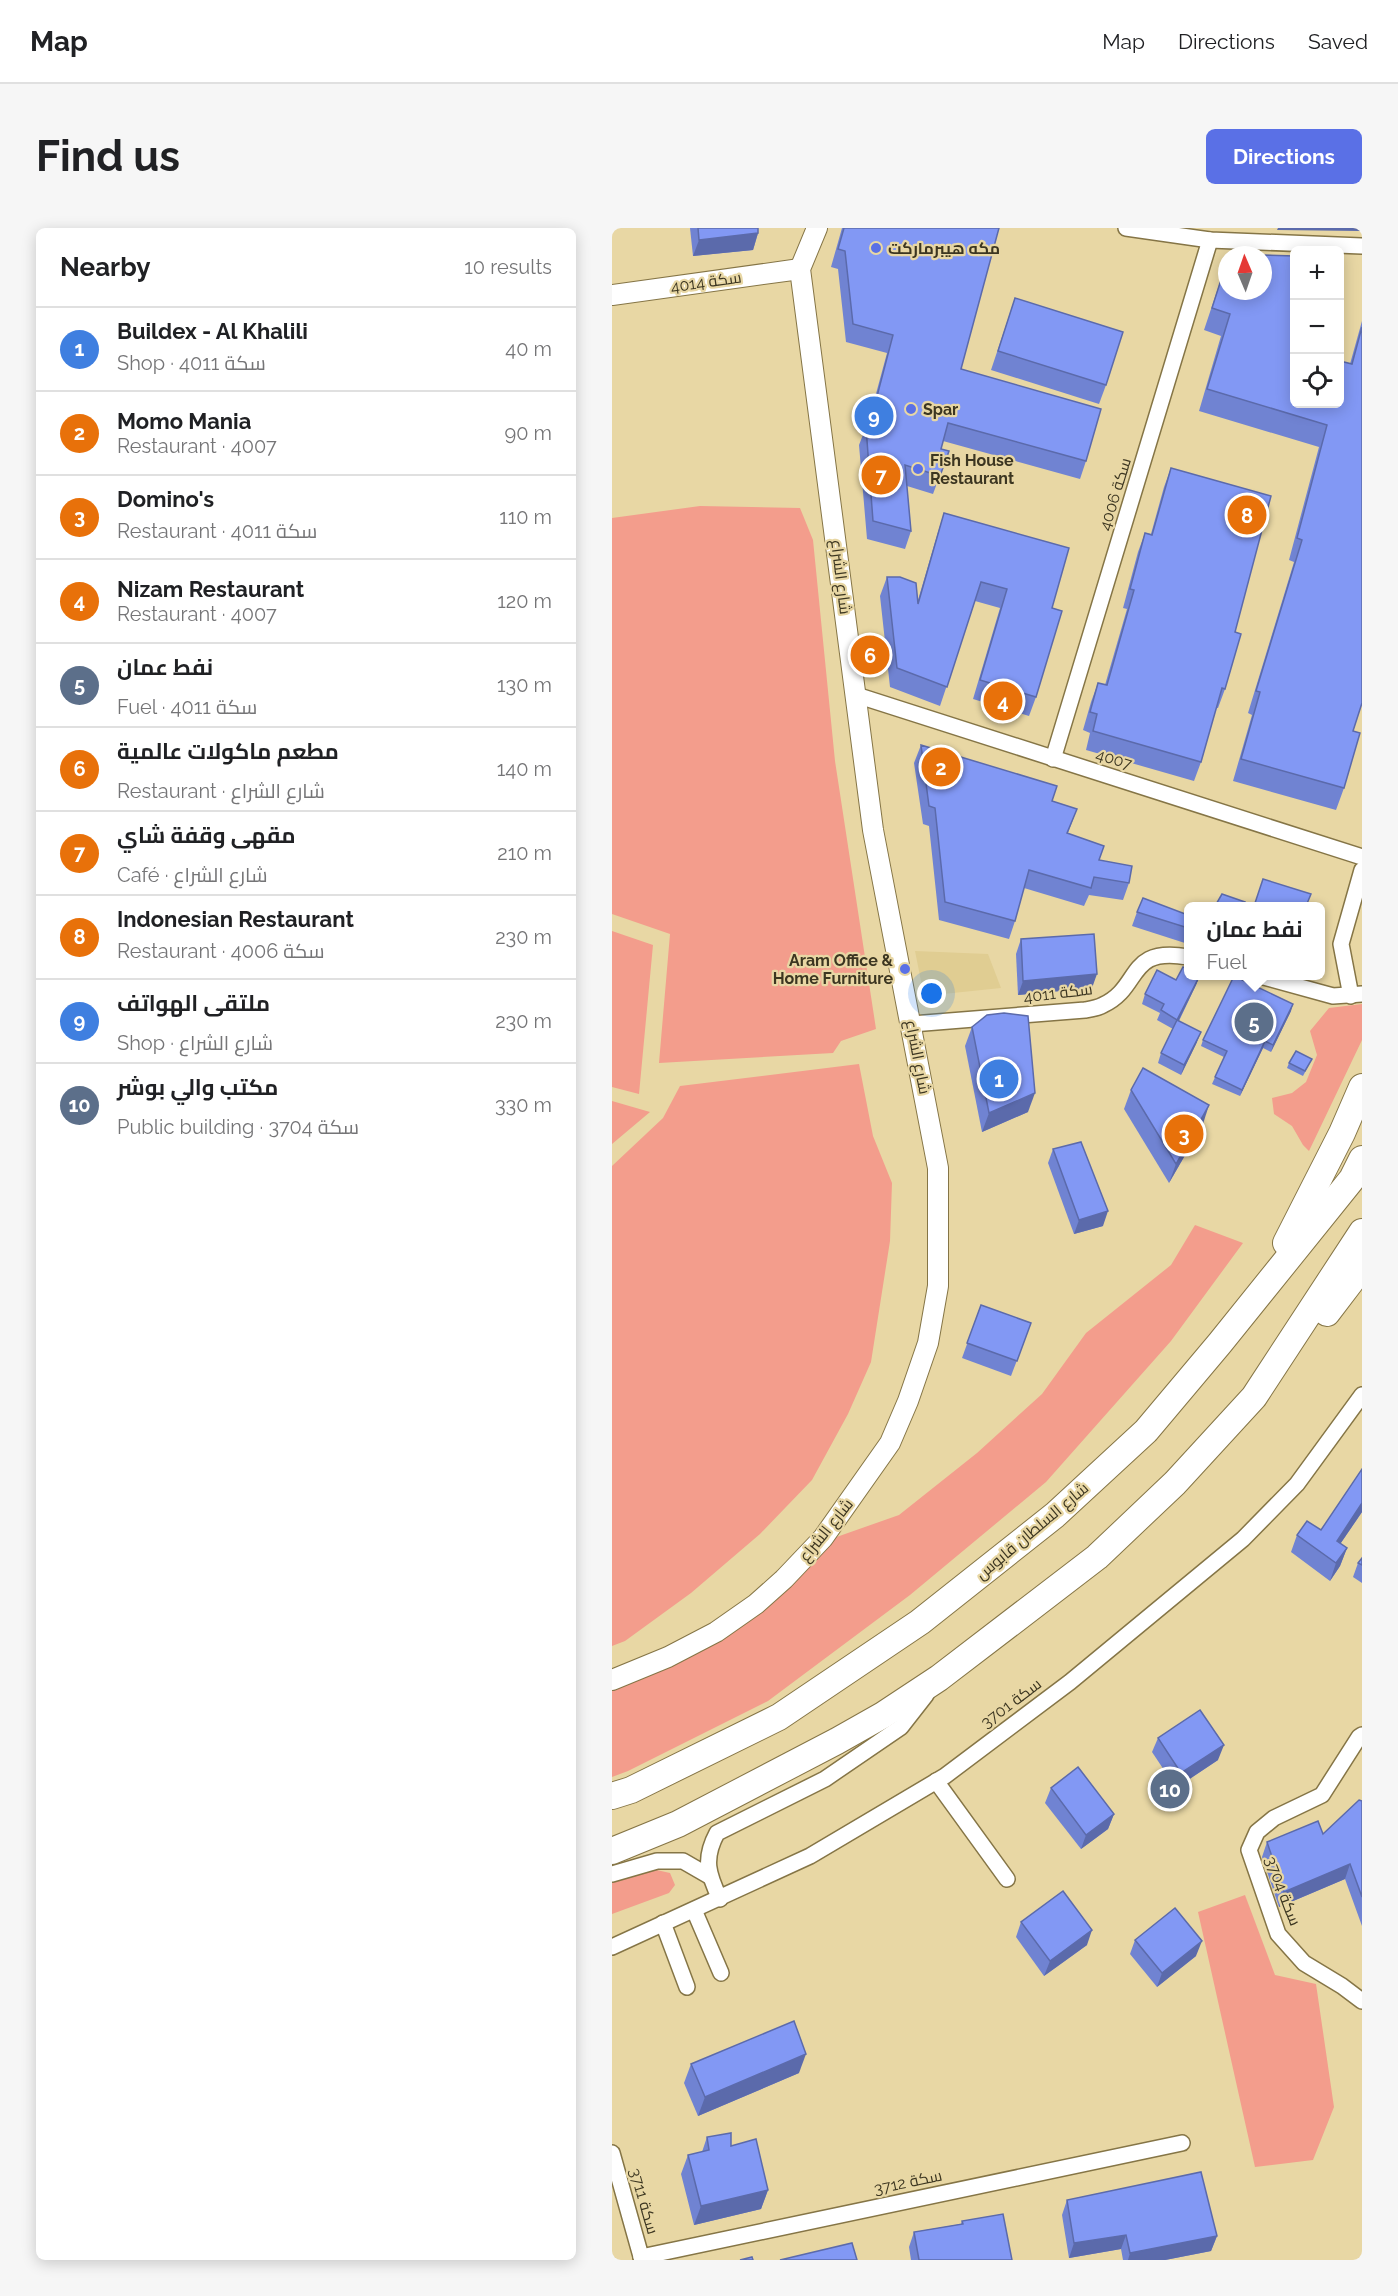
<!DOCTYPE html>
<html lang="en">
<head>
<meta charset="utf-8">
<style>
	body { margin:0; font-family:Raleway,Cairo,sans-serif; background:#f6f6f6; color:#202124 }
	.controls { position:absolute; right:18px; top:18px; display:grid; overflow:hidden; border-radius:9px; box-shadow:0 3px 15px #0003 }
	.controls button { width:54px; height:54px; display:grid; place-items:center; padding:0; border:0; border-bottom:2px solid #e0e0e0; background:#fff; color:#202124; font:30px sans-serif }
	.compass { position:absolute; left:606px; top:18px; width:54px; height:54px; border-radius:50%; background:#fff; box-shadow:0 3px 15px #0003; rotate:358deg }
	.you { position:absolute; left:320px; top:766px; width:21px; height:21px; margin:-15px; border:4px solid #fff; border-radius:50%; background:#1a73e8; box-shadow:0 0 0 9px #1a73e833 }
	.badge { display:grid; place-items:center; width:39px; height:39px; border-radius:50%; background:#5a70e6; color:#fff; font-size:20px; font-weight:700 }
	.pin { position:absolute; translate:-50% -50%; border:3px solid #fff; box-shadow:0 2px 6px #0006 }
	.popup { position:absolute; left:572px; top:674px; width:141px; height:78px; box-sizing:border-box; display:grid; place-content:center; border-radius:9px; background:#fff; filter:drop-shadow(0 2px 4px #0005); font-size:20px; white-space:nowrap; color:#757577 }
	.popup b { font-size:22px; color:#202124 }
	.popup::after { content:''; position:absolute; left:50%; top:100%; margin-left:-12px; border:12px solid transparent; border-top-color:#fff }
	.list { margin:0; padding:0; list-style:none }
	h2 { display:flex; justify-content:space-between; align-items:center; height:78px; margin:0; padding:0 24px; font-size:26px }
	h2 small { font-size:20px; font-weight:400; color:#757577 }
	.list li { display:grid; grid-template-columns:39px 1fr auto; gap:18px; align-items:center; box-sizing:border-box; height:84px; padding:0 24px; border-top:2px solid #e0e0e0 }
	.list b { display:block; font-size:22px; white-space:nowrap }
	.list p { margin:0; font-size:20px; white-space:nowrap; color:#757577 }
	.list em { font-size:20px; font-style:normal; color:#757577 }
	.icon { flex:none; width:33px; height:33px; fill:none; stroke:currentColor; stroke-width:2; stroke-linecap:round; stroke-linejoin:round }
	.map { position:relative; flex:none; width:750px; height:2032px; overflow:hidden; border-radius:9px }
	header { display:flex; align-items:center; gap:36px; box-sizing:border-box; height:84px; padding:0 30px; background:#fff; border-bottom:2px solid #e0e0e0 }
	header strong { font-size:28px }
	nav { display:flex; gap:33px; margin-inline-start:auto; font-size:21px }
	.intro { display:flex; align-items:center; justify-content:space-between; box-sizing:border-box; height:144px; padding:0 36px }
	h1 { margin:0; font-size:42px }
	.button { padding:15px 27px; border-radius:9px; background:#5a70e6; color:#fff; font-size:21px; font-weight:700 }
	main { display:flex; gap:36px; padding:0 36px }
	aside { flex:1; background:#fff; border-radius:9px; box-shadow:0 3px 15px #0003 }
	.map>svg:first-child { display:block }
	.built { fill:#e0cd92 }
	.green { fill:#f39d8c }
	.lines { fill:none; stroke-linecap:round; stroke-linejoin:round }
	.minor-casing { stroke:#857546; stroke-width:18 }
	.tertiary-casing { stroke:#857546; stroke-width:22 }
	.trunk-casing { stroke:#857546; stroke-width:28 }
	.minor { stroke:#fff; stroke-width:15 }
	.tertiary { stroke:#fff; stroke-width:20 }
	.trunk { stroke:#fff; stroke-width:26 }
	.wall { fill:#7083d2 }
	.shaded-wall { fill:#5b6aab }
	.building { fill:#8298f4; stroke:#5b6aab; stroke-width:1.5 }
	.poi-dot { fill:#5a70e6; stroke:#e8d7a4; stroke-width:2 }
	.labels { text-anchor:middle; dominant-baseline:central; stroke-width:4.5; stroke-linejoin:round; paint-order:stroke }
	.poi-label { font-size:16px; font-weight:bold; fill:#3c3621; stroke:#e8d7a4; text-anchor:start }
	.street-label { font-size:16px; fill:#3c3621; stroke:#e8d7a4 }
</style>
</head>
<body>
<header>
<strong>Map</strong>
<nav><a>Map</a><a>Directions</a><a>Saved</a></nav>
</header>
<div class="intro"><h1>Find us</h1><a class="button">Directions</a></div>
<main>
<aside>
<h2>Nearby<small>10 results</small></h2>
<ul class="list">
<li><span class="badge" style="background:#3f7fe0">1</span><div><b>Buildex - Al Khalili</b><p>Shop · سكة 4011</p></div><em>40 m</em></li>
<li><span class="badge" style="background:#e8710a">2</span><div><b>Momo Mania</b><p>Restaurant · 4007</p></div><em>90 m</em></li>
<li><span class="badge" style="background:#e8710a">3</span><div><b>Domino's</b><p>Restaurant · سكة 4011</p></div><em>110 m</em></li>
<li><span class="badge" style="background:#e8710a">4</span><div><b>Nizam Restaurant</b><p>Restaurant · 4007</p></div><em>120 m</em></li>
<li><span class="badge" style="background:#5c6f8a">5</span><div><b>نفط عمان</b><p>Fuel · سكة 4011</p></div><em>130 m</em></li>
<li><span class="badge" style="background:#e8710a">6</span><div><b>مطعم ماكولات عالمية</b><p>Restaurant · شارع الشراع</p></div><em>140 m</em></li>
<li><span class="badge" style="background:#e8710a">7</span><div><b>مقهى وقفة شاي</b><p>Café · شارع الشراع</p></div><em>210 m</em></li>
<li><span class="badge" style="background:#e8710a">8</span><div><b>Indonesian Restaurant</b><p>Restaurant · سكة 4006</p></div><em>230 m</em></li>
<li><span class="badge" style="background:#3f7fe0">9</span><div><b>ملتقى الهواتف</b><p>Shop · شارع الشراع</p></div><em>230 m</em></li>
<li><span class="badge" style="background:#5c6f8a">10</span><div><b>مكتب والي بوشر</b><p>Public building · سكة 3704</p></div><em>330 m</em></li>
</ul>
</aside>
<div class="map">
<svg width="750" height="2032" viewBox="0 0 750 2032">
	<rect width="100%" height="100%" fill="#e8d7a4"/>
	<!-- built -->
	<polygon class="built" points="303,723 376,726 389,760 312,768"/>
	<!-- green -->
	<g class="green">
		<polygon points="88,278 188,280 201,312 223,533 264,801 229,813 221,825 47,835 58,706 0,686 0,290"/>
		<polygon points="0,703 41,717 27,866 0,859"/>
		<polygon points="750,776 750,812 697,923 691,917 680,898 662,886 660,870 680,865 694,854 705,827 698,803 717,780"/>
		<polygon points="247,836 261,908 280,955 278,1013 259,1134 236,1186 200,1252 148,1306 79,1365 13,1413 0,1418 0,938 51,890 68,858"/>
		<polygon points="0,873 38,884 0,916"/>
		<polygon points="583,997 631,1015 559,1113 434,1254 298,1367 156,1473 16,1543 0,1549 0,1459 58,1435 216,1312 287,1287 365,1225 430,1166 474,1105 559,1037"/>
		<polygon points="40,1641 58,1645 63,1657 57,1665 0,1686 0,1655"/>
		<polygon points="633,1667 663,1747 704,1756 722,1879 701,1932 643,1939 586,1684"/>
	</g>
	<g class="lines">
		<defs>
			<g id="minor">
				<polyline points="514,0 598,12 750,18"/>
				<polyline points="244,467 750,629"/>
				<polyline points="441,531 598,12"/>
				<polyline points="648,748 721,768 750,766"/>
				<polyline points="739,768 729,716 750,642"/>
				<path d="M 300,796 L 473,782 C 479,781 486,780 491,777 C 530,759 514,718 576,729"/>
				<polyline points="750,1507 747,1509 710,1567 662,1590 645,1604 637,1622 666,1706 692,1735 730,1758 750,1773"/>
				<polyline points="324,1553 395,1651"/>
				<polyline points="0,1646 45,1633 71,1633 97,1648"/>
				<path d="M 108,1671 C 96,1646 91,1631 105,1605 L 213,1551 L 289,1499 L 314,1467"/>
				<polyline points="82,1682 109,1745"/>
				<polyline points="51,1695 75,1759"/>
				<polyline points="0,1719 198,1628 333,1548 458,1454 631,1311 685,1256 750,1167"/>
				<polyline points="0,1925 30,2032"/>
				<polyline points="29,2029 570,1915"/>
			</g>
			<g id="tertiary">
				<polyline points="0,67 188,41"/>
				<polyline points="0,1452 56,1429 104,1404 144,1376 172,1351 211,1310 278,1215 296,1173 316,1115 326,1058 326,940 261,602 188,41 205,0"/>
			</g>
			<g id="trunk">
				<polyline points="674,1015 730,905 750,859"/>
				<polyline points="715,1085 750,1039"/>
				<polyline points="0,1568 19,1562 167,1489 308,1394 443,1287 534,1203 608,1115 740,951 750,931"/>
				<polyline points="0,1623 66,1596 225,1513 271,1487 327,1450 485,1329 563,1255 642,1169 750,1004"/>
			</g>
		</defs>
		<!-- minor casing -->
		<use href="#minor" class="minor-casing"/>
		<!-- tertiary casing -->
		<use href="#tertiary" class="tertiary-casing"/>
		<!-- trunk casing -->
		<use href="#trunk" class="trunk-casing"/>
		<!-- minor -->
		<use href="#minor" class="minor"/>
		<!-- tertiary -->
		<use href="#tertiary" class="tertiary"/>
		<!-- trunk -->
		<use href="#trunk" class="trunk"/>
	</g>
	<!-- wall -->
	<g class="wall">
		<polygon points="78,0 146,0 146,5 141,22 81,28"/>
		<polygon points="230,0 387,0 349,141 474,233 468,251 331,213 329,221 337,223 321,266 295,258 299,303 293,321 255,311 247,217 254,199 255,199 275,125 234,114 226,41 219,39"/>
		<polygon points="615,33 682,176 738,136 750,93 750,475 741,503 732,560 724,582 621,553 640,487 636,485 682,334 677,332 707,219 587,183 609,108 592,102"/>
		<polygon points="403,70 494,157 487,176 379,142"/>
		<polygon points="559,240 623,404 613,461 606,480 604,480 589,534 582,553 474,522 478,505 471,502 479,474 486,455 493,457 515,381 511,380 526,324 533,305 539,306 552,259"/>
		<polygon points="332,285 440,380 424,469 417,488 361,471 388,380 363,373 328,478 278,459 268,368 275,349 306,372 326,304"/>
		<polygon points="309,517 440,573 465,581 456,605 487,632 517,655 511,672 477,667 472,678 412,660 403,693 397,711 327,692 317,598 311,596 302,535"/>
		<polygon points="525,684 576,687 576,716 520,698"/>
		<polygon points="409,711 480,760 406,767 404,726"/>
		<polygon points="588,747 584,757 567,793 585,814 569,847 546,835 549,825 561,801 545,792 548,785 530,776 533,766 564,752"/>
		<polygon points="679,783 659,824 651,820 628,868 600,856 612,829 589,818 591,812"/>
		<polygon points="360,799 416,884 370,904 353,818"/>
		<polygon points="700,831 691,848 675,840 677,835"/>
		<polygon points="519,862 591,896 557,955 512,881"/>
		<polygon points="441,921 491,998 462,1006 436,935"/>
		<polygon points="369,1077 419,1095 399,1148 350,1130"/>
		<polygon points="750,1241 750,1284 728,1316 735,1320 728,1338 718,1353 679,1324 685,1307 709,1302"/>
		<polygon points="750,1330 750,1355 741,1349 746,1335"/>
		<polygon points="546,1510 606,1532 564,1560 540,1524"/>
		<polygon points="439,1560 502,1586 496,1601 469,1621 433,1575"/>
		<polygon points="750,1573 750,1698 733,1651 667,1679 650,1629 655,1614 711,1606"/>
		<polygon points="409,1694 475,1717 432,1748 404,1709"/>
		<polygon points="523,1712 584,1728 545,1759 518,1726"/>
		<polygon points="79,1836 187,1845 86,1888 72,1855"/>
		<polygon points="95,1909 119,1918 156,1962 149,1981 82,1997 69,1946 76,1927 90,1924"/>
		<polygon points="455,1972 605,2008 599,2023 553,2032 511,2032 509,2021 457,2030 450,1987"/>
		<polygon points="350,1993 400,2032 299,2032 297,2019 302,2004 349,1996"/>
	</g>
	<!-- shaded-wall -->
	<g class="shaded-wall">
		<polygon points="666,0 750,0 750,3 665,2"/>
		<polygon points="146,5 141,22 81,28 87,12"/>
		<polygon points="485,746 480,760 406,767 411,753"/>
		<polygon points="588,747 584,757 562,802 565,792"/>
		<polygon points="681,776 679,783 659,824 661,817"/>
		<polygon points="589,804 585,814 569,847 572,837"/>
		<polygon points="653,813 651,820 628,868 630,862"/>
		<polygon points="423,865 416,884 370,904 377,885"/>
		<polygon points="597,877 591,896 557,955 564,936"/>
		<polygon points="496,983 491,998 462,1006 467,992"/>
		<polygon points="750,1275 750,1284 718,1331 725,1313"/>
		<polygon points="735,1320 728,1338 718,1353 724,1335"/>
		<polygon points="612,1517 606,1532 564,1560 569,1545"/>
		<polygon points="502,1586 496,1601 469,1621 474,1607"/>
		<polygon points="738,1636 733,1651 667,1679 672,1664"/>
		<polygon points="480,1702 475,1717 432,1748 438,1733"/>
		<polygon points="590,1713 584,1728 545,1759 550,1745"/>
		<polygon points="194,1826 187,1845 86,1888 93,1869"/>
		<polygon points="156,1962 149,1981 82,1997 89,1978"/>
		<polygon points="514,2007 509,2021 457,2030 462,2015"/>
		<polygon points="605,2008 599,2023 553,2032 516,2032 518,2025"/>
	</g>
	<!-- building -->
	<g class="building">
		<polygon points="86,0 146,0 146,5 87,12"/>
		<polygon points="232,0 387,0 349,141 489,181 474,233 336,195 329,221 337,223 328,248 293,237 299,303 261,293 254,199 257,199 281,107 241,96 233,23 226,21"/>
		<polygon points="651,27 682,28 682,176 728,176 728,133 740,136 750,99 750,475 741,503 748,505 732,560 629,531 648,464 644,463 690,312 685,310 715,197 595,161 618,86 600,80 615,33 615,63 651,63"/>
		<polygon points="403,70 511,104 494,157 386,123"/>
		<polygon points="559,240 659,268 623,404 629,406 613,461 610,460 589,534 481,503 485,486 478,484 486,455 495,457 522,362 518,361 533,305 540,307"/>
		<polygon points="332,285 457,320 440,380 450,383 424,469 368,452 395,361 369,354 335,459 285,440 275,349 288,349 304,355 306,376"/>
		<polygon points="309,517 445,558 440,573 465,581 455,605 492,618 487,632 520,638 517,655 482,649 479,660 417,642 403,693 333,674 323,580 317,578"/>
		<polygon points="651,651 699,666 694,678 642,678"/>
		<polygon points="610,666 633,674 631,678 603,678"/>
		<polygon points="531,670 576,687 576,700 525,684"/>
		<polygon points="482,706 485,746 411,753 409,711"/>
		<polygon points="571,739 576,741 576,747 588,747 565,792 549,782 552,776 533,766 545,742 564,752"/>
		<polygon points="622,748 681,776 661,817 653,813 630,862 603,849 615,823 591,812"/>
		<polygon points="392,785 416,788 423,865 377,885 360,799 375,787"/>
		<polygon points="565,792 589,804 572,837 549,825"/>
		<polygon points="684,823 700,831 693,843 677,835"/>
		<polygon points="531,840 597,877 564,936 519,862"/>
		<polygon points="469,914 496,983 467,992 441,921"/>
		<polygon points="369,1077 419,1095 405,1133 355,1115"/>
		<polygon points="750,1241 750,1275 725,1313 735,1320 724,1335 685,1307 695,1293 709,1302"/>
		<polygon points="750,1330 750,1337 746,1335"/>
		<polygon points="588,1482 612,1517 569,1545 546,1510"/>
		<polygon points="466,1539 502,1586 474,1607 439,1560"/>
		<polygon points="747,1572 750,1573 750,1669 738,1636 672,1664 655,1614 706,1593 711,1606"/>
		<polygon points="451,1663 480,1702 438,1733 409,1694"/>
		<polygon points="563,1680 590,1713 550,1745 523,1712"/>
		<polygon points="182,1793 194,1826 93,1869 79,1836"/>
		<polygon points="119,1905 119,1918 144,1911 156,1962 89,1978 76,1927 97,1922 95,1909"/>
		<polygon points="589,1944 605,2008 518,2025 514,2007 462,2015 455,1972"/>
		<polygon points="391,1986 400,2032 307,2032 302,2004 351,1996 350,1993"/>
		<polygon points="240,2015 245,2032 168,2032"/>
		<polygon points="140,2029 141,2032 128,2032"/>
	</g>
	<!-- markers -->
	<g class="poi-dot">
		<circle cx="264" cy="20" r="6"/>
		<circle cx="299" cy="181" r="6"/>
		<circle cx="306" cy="241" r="6"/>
		<circle cx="293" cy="741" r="6"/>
	</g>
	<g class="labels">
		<!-- poi labels -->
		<g class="poi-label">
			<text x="276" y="20">مكه هيبرماركت</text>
			<text x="311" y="181">Spar</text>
			<text x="318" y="232">Fish House<tspan x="318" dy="18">Restaurant</tspan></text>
			<text x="281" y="732" text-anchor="end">Aram Office &amp;<tspan x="281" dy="18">Home Furniture</tspan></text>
		</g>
		<!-- street labels -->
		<g class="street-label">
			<text transform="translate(94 54) rotate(-8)">سكة 4014</text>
			<text transform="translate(503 266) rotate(-73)">سكة 4006</text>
			<text transform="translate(229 349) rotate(83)">شارع الشراع</text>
			<text transform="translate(502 531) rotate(17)">4007</text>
			<text transform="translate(446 765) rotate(-7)">سكة 4011</text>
			<text transform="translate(306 829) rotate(79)">شارع الشراع</text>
			<text transform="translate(214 1302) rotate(-51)">شارع الشراع</text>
			<text transform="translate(420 1303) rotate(-40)">شارع السلطان قابوس</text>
			<text transform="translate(399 1475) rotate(-37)">سكة 3701</text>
			<text transform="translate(671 1663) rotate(69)">سكة 3704</text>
			<text transform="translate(296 1954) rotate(-12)">سكة 3712</text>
			<text transform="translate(32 1973) rotate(74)">سكة 3711</text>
		</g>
	</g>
</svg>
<div class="controls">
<button>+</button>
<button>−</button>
<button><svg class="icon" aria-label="locate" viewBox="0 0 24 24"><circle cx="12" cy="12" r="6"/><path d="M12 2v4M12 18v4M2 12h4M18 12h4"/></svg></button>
</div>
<svg class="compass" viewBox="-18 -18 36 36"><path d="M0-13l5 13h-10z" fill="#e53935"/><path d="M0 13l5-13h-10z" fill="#757577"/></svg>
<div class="you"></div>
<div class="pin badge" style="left:387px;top:851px;background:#3f7fe0">1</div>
<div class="pin badge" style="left:329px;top:539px;background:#e8710a">2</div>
<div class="pin badge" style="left:572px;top:906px;background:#e8710a">3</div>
<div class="pin badge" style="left:391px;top:473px;background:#e8710a">4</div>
<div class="pin badge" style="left:642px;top:794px;background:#5c6f8a">5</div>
<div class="popup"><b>نفط عمان</b>Fuel</div>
<div class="pin badge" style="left:258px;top:427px;background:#e8710a">6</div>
<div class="pin badge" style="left:269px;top:247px;background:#e8710a">7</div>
<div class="pin badge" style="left:635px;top:287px;background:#e8710a">8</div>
<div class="pin badge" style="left:262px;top:188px;background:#3f7fe0">9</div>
<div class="pin badge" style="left:558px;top:1561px;background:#5c6f8a">10</div>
</div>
</main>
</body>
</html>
